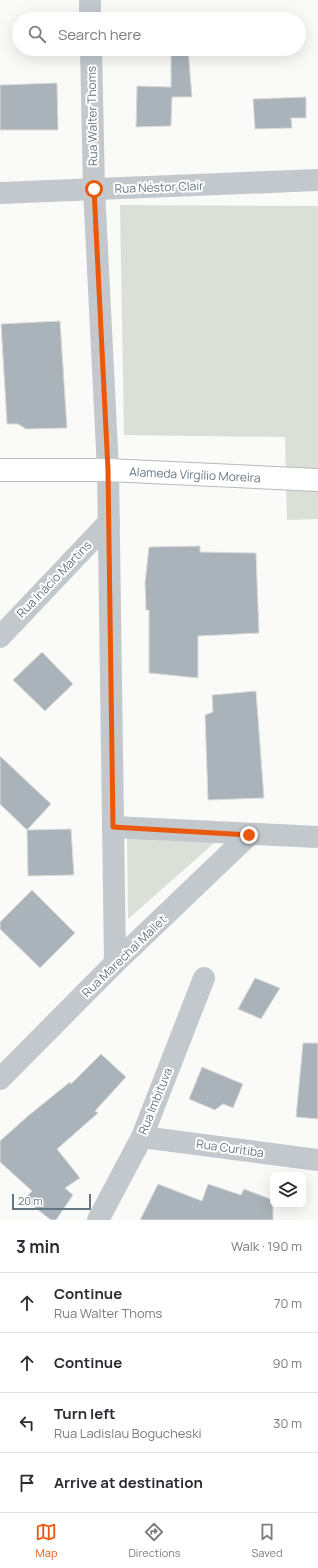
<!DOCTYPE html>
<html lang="en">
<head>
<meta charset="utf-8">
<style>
	body { margin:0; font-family:Manrope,sans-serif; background:#f2f2f3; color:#2b2b33 }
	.controls { position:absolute; right:12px; bottom:12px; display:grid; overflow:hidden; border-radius:8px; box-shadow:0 4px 16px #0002 }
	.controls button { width:36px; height:36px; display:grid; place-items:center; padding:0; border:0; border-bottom:1px solid #e1e1e2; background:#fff; color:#2b2b33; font:20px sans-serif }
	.scale { position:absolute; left:12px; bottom:10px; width:79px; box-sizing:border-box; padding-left:4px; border:2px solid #657683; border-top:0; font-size:11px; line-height:14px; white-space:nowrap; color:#657683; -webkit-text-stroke:3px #fff; paint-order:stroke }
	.stop { position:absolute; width:12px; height:12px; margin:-9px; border:3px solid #ea580c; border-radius:50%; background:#fff }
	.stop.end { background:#ea580c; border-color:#fff; box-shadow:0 1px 4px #0008 }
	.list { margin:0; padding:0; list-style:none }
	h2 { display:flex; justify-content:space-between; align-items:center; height:52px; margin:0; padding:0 16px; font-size:17px }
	h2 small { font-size:13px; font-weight:400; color:#7c7c81 }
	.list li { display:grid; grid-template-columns:26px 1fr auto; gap:12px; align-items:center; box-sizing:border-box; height:60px; padding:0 16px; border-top:1px solid #e1e1e2 }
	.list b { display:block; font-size:15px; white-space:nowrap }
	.list p { margin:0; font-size:13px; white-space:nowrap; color:#7c7c81 }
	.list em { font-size:13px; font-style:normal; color:#7c7c81 }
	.icon { flex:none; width:22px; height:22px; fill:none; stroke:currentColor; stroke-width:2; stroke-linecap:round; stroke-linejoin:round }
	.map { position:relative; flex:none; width:318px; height:1220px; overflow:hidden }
	.search { position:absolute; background:#fff; box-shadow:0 4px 16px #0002; left:12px; right:12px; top:12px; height:44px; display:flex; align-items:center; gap:10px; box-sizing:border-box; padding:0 14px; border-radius:22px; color:#7c7c81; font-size:15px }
	.sheet { height:292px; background:#fff }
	nav { display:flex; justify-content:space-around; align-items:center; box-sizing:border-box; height:56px; border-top:1px solid #e1e1e2; background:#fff; font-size:11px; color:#7c7c81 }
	nav a { display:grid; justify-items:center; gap:2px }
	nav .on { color:#ea580c }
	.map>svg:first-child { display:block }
	.green { fill:#dadfd7 }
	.building { fill:#aab3b9; stroke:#dcdcda }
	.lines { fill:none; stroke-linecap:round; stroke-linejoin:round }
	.major-casing { stroke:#b5babe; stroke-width:24 }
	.minor { stroke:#c3c8cc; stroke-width:22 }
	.major { stroke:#fff; stroke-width:22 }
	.route { stroke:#ea580c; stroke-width:5 }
	.labels { text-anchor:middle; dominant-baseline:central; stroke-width:4; stroke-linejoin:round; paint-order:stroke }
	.street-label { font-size:12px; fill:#657683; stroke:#fff }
</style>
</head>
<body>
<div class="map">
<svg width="318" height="1220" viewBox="0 0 318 1220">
	<rect width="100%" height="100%" fill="#fafaf8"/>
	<!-- green -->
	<g class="green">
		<polygon points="120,205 318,206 318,519 287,520 285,437 124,435"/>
		<polygon points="127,836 221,837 128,919"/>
	</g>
	<!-- building -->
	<g class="building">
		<polygon points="171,49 188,49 192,97 172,97 171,126 136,127 137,86 171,87"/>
		<polygon points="57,83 58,130 0,130 0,85"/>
		<polygon points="306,97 306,118 291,118 292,128 255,129 253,99"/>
		<polygon points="60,321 67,428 26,429 18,424 7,424 1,324"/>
		<polygon points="200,546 200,552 256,553 259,633 198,636 198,678 149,673 149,610 146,610 145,583 149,547"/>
		<polygon points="42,652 73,684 45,711 13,680"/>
		<polygon points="256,691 264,798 208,800 205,715 213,712 212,695"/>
		<polygon points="0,756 51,804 27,830 0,804"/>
		<polygon points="71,829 74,875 28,876 27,830"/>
		<polygon points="32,890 75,933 40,968 0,929 0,922"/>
		<polygon points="255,978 280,988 261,1019 238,1009"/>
		<polygon points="303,1043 318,1043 318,1119 296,1117"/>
		<polygon points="101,1054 126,1077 95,1111 98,1113 57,1149 80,1178 65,1188 73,1195 56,1220 51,1220 24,1199 32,1191 0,1162 0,1141 28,1116 70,1082 71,1084"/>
		<polygon points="202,1067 243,1084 233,1108 223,1104 215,1110 189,1099"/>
		<polygon points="158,1184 202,1201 208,1184 241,1195 244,1189 273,1200 273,1220 140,1220"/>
	</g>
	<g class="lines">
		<defs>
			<g id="major">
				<path id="s1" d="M 0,470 L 108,470 L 318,480"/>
			</g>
		</defs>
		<!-- major casing -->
		<use href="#major" class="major-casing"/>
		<!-- minor -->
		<g class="minor">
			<polyline points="90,0 90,19"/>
			<polyline points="91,49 94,189 108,470 115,963"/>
			<polyline points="0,193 318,180"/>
			<polyline points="0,637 109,522"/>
			<polyline points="113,827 318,837"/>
			<polyline points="0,1079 115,963 249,835"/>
			<polyline points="142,1137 318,1160"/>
			<polyline points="98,1220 142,1137 204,978"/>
		</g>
		<!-- major -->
		<use href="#major" class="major"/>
	</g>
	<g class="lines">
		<!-- route -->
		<polyline class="route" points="94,189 108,470 113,827 249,835"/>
	</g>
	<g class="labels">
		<!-- street labels -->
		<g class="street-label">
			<text transform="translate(92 116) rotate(-91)">Rua Walter Thoms</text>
			<text transform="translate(159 187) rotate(-2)">Rua Néstor Clair</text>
			<text stroke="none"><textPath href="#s1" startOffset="195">Alameda Virgílio Moreira</textPath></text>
			<text transform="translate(54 579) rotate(-46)">Rua Inácio Martins</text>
			<text transform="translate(124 956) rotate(-44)">Rua Marechal Mallet</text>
			<text transform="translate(155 1101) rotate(-68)">Rua Imbituva</text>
			<text transform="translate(230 1148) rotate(8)">Rua Curitiba</text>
		</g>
	</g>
</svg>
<div class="controls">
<button><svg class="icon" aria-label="layers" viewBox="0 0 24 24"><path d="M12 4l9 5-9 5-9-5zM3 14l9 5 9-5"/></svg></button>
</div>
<div class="scale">20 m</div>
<div class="stop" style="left:94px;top:189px"></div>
<div class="stop end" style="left:249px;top:835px"></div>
<div class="search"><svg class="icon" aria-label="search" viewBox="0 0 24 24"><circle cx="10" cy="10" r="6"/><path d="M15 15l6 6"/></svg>Search here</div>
</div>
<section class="sheet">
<h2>3 min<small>Walk · 190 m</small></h2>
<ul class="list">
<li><svg class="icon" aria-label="ahead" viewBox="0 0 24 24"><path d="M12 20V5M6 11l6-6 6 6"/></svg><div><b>Continue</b><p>Rua Walter Thoms</p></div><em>70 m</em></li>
<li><svg class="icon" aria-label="ahead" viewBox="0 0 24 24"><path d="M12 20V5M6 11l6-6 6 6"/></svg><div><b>Continue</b></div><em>90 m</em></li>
<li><svg class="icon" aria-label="left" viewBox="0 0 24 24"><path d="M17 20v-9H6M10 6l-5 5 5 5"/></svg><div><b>Turn left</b><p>Rua Ladislau Bogucheski</p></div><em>30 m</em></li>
<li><svg class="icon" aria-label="arrive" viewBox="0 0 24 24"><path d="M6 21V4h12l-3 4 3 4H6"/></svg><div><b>Arrive at destination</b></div></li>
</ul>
</section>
<nav>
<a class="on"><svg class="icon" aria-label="map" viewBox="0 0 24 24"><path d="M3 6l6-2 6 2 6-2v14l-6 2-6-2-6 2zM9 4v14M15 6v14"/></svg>Map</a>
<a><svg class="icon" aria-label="directions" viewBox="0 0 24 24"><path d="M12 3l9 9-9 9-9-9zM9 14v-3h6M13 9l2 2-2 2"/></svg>Directions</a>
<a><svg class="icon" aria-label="saved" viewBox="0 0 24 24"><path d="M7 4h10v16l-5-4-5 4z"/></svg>Saved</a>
</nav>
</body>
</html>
